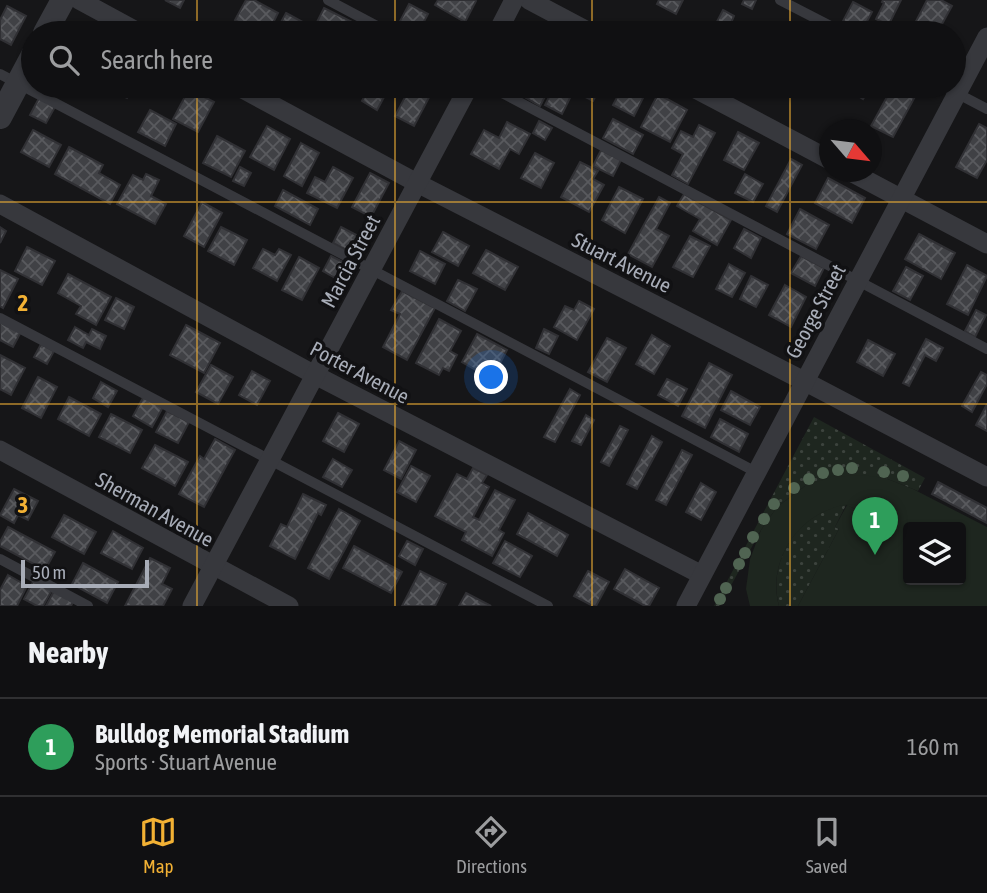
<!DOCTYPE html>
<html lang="en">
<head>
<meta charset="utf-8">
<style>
	body { margin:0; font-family:"Asap Condensed",sans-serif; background:#19191b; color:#f1f3f6 }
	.controls { position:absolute; right:21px; bottom:21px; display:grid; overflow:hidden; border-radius:7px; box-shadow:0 2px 5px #0004 }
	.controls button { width:63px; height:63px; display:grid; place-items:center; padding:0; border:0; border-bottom:2px solid #303032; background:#101012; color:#f1f3f6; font:35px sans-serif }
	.compass { position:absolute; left:819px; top:119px; width:63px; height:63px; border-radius:50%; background:#101012; box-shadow:0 2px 5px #0004; rotate:118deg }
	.scale { position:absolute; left:21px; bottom:18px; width:128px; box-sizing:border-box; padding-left:7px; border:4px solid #a8adb8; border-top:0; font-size:19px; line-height:24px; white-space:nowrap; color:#a8adb8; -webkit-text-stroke:5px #111113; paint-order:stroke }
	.you { position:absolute; left:492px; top:378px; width:24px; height:24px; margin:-18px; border:5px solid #fff; border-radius:50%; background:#1a73e8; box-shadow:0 0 0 10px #1a73e833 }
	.badge { display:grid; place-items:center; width:46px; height:46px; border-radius:50%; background:#f2b134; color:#fff; font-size:23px; font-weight:700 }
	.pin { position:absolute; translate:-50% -58px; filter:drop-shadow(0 2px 4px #0008) }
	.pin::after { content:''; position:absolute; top:37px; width:24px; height:21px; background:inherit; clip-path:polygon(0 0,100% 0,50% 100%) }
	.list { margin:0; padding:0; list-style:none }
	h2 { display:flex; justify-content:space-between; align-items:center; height:91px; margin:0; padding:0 28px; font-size:30px }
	h2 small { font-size:23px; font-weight:400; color:#9c9d9f }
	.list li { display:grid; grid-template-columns:46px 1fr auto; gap:21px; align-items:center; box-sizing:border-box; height:98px; padding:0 28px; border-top:2px solid #303032 }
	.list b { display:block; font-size:26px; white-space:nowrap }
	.list p { margin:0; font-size:23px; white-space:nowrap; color:#9c9d9f }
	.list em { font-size:23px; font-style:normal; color:#9c9d9f }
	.icon { flex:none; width:38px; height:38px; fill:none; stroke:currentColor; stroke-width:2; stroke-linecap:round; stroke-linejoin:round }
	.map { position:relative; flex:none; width:987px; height:606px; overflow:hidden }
	.search { position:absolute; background:#101012; box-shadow:0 2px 5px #0004; left:21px; right:21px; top:21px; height:77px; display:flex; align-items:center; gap:18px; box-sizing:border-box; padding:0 24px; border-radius:38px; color:#9c9d9f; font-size:26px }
	.sheet { height:189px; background:#101012 }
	nav { display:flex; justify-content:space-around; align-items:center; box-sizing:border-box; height:98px; border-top:2px solid #303032; background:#101012; font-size:19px; color:#9c9d9f }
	nav a { display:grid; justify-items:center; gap:4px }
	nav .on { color:#f2b134 }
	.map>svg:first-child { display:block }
	.grass { fill:url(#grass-dots) }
	.pitch { fill:#1e261f; fill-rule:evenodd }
	.building { fill:url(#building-cross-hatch); stroke:#303034; stroke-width:2 }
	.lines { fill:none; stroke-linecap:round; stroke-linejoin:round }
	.service { stroke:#37383d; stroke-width:10 }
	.minor { stroke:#37383d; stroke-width:19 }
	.tertiary { stroke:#37383d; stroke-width:24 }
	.tree { fill:#506452 }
	.grid { fill:none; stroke:#f2b134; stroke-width:2; stroke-opacity:0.55 }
	.labels { text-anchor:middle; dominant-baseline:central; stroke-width:7; stroke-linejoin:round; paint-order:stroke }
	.street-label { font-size:21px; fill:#a8adb8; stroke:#111113 }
	.grid-label { font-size:23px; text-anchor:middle; font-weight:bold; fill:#f2b134; stroke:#111113; stroke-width:7; stroke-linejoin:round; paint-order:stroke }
</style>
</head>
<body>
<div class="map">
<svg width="987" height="606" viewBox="0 0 987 606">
	<defs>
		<pattern id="grass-dots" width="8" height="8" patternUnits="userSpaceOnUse" patternTransform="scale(1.75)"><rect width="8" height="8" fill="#1e261f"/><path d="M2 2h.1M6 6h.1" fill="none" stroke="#3c433d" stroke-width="1.8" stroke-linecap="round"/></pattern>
		<pattern id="building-cross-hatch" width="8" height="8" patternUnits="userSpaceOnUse" patternTransform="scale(1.75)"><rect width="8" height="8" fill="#404145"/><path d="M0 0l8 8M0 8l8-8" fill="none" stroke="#595a5e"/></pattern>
	</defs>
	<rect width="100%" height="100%" fill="#161618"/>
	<!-- grass -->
	<g class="grass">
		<polygon points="814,417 925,478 918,491 885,478 805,486 777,507 761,530 720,606 714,606"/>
		<path d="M 845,503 L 861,504 L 857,510 L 846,505 L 835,527 L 839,529 L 798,606 L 779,606 C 770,572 785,536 814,517 C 823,511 834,507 845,503 Z"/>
	</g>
	<!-- pitch -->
	<path class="pitch" d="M 861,475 L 885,478 L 913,489 L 987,527 L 987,606 L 798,606 L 839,529 L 835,527 L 847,505 L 857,510 L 860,505 C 848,503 840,505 828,510 C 791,525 768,567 779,606 L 750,606 L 746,589 L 750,559 L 761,530 L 777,507 L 805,486 L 831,477 ZM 908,527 L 961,527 L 961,580 L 908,580 Z"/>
	<!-- building -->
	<g class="building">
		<polygon points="165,0 184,0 180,8"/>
		<polygon points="246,0 254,0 278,13 268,33 244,33 241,32 244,25 235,20"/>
		<polygon points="438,0 475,0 476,1 465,22 435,5"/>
		<polygon points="659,0 683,0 676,14 657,4"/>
		<polygon points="744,0 756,0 752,9 742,4"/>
		<polygon points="883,0 901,0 889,24 902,31 901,33 883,33 888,25 876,19 884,3 882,2"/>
		<polygon points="927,0 941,0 952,6 937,33 920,33 912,29"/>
		<polygon points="853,2 872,12 862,31 843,21"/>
		<polygon points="409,4 428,14 418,33 413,33 398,25"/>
		<polygon points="7,6 26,16 11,45 0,39 0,20"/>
		<polygon points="324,8 352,22 346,33 332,33 334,30 317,22"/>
		<polygon points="723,10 734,16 731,23 751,33 711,33"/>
		<polygon points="286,13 310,26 306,33 275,33"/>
		<polygon points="810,24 828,33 805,33"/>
		<polygon points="103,86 133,86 127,98"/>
		<polygon points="370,86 390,86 377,110 362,101"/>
		<polygon points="411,86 435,86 414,126 395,116"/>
		<polygon points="527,86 539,86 548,91 540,106 521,95"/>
		<polygon points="569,86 601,86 593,101 568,88"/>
		<polygon points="623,86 649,86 634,116 613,105"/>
		<polygon points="847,86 871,86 863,99 846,88"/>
		<polygon points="893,86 904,86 917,93 893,137 871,126"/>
		<polygon points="189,89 214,102 198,132 173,119"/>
		<polygon points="553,89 570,98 562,114 545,105"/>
		<polygon points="658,94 687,110 670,142 641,127"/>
		<polygon points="39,98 55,107 46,123 30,115"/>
		<polygon points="150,110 176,124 165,146 138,132"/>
		<polygon points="613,119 643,135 633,154 603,138"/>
		<polygon points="539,121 552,128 545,140 533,133"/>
		<polygon points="507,122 530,134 519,154 510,149 499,169 471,154 484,130 499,138"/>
		<polygon points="979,124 987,128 987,160 977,178 956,167"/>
		<polygon points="699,125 715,133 688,184 672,175 683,154 672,148 681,131 693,137"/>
		<polygon points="267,126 290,139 274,170 250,157"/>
		<polygon points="33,130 61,145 49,167 21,152"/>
		<polygon points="738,132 759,143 744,170 724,160"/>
		<polygon points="217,136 245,151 231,177 203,163"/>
		<polygon points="301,143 319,153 302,186 284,176"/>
		<polygon points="69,147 103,165 99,173 120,185 110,204 55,174"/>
		<polygon points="601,150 621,160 613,176 593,166"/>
		<polygon points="535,153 554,163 541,188 521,178"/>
		<polygon points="791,159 802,165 777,212 766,206"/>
		<polygon points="580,162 598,171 593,179 604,185 589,212 561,197"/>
		<polygon points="240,167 251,173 244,186 233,181"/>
		<polygon points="333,167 353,178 337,208 307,193 315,177 325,182"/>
		<polygon points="370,173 389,183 371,217 352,207"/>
		<polygon points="146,174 159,180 151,196 166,204 155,224 117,204 133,175 143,180"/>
		<polygon points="745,174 763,184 753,202 735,193"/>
		<polygon points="828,178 865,198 852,223 815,203"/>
		<polygon points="619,187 643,199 625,233 602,220"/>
		<polygon points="283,190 318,209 310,225 275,206"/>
		<polygon points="684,194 731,220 717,245 693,231 700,219 677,206"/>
		<polygon points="659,197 670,203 656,229 669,236 652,267 628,254"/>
		<polygon points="202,202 222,213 204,247 184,236"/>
		<polygon points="800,209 829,225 816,249 787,234"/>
		<polygon points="0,227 6,231 0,243"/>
		<polygon points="221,227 247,240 234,265 208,251"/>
		<polygon points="341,227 362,238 354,254 333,243"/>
		<polygon points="744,229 761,238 751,258 734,248"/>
		<polygon points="443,232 469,246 458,266 432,252"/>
		<polygon points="919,234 955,253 941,279 905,259"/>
		<polygon points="690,236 710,246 693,277 673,267"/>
		<polygon points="27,247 55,261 42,285 15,271"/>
		<polygon points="263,249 275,255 279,249 291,255 277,281 253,268"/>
		<polygon points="486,250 518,267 505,290 473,273"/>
		<polygon points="420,251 445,264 435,284 410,271"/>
		<polygon points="331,256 349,265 341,281 323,271"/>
		<polygon points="801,256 824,268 815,286 791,273"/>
		<polygon points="299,257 319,268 302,300 282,290"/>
		<polygon points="729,264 745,273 732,297 716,289"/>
		<polygon points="967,265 987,276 968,315 947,304"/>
		<polygon points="906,267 923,276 910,300 893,291"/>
		<polygon points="0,270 18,279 3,308 0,306"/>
		<polygon points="68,274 111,297 96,325 76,314 81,306 58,293"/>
		<polygon points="751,276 768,285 756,307 740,299"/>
		<polygon points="458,280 477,289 465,311 447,301"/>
		<polygon points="785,285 806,297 791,327 769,315"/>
		<polygon points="402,291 435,308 407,360 383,347 400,314 391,310"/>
		<polygon points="116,298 134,307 124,329 105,320"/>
		<polygon points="579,301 594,309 577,340 554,327 565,306 574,310"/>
		<polygon points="976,310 986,315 975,337 965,331"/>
		<polygon points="0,319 22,330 13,347 0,340"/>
		<polygon points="439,319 461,331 450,351 457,355 449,371 443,368 439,375 416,363"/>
		<polygon points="186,325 220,343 204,373 170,355"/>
		<polygon points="75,327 89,335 92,329 106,336 100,349 86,342 83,348 68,340"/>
		<polygon points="544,329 558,336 549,354 536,348"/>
		<polygon points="477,334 507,350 492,379 462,362"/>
		<polygon points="652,335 670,346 654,374 636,364"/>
		<polygon points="607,338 626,348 607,382 588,372"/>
		<polygon points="926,339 943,348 936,361 925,355 909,386 903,383"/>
		<polygon points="868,340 895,354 883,376 857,362"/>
		<polygon points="41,344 54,351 47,364 34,357"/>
		<polygon points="0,355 25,368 11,395 0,389"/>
		<polygon points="709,363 732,375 705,428 682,416"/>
		<polygon points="211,365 233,377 218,404 196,392"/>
		<polygon points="252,371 270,381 257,405 239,395"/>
		<polygon points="981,372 987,375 987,384 972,412 962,406"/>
		<polygon points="38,377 57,387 41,418 22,408"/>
		<polygon points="667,379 687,389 678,406 658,395"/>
		<polygon points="101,382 117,391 108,407 93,398"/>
		<polygon points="570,389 580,395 555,442 544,437"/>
		<polygon points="731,391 760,407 750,425 721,410"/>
		<polygon points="144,396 163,407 152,427 133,416"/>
		<polygon points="69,397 101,414 89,436 58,419"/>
		<polygon points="987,404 987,431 976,425"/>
		<polygon points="167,411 189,422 178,443 156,432"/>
		<polygon points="338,413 359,424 344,452 323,441"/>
		<polygon points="111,414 142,430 130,453 99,437"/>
		<polygon points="586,415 594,420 581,445 572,441"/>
		<polygon points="720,419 748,434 739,452 711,437"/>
		<polygon points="620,426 628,430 609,466 601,462"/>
		<polygon points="652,436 662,442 637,489 627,484"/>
		<polygon points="215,439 235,450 204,507 179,494 200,456 204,459"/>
		<polygon points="399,441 416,450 401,479 384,470"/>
		<polygon points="155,445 188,462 175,486 142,468"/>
		<polygon points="682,450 692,455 666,505 656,500"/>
		<polygon points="333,459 352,470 342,487 323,477"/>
		<polygon points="411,466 430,476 416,502 397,492"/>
		<polygon points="473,468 487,475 482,483 489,487 473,517 479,520 495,490 515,500 499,530 504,533 492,556 462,540 466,532 435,516 457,474 467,479"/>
		<polygon points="938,482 987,508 987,523 932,494"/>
		<polygon points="701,483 716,492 701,520 686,512"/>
		<polygon points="14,489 38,501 28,520 18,515 14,523 0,515"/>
		<polygon points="303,494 326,505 321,515 318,513 295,559 270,546 281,524 287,527"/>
		<polygon points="339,509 360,521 329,579 308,568"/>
		<polygon points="528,513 568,535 557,556 517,534"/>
		<polygon points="64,515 96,532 84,554 52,537"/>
		<polygon points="8,527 55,552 45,570 0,546 0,542"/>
		<polygon points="113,531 143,548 132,569 101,553"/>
		<polygon points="407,541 423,549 415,565 399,556"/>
		<polygon points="505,541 532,556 520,577 493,563"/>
		<polygon points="354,546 402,572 391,593 343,568"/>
		<polygon points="150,558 170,568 162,584 172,589 163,606 125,606"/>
		<polygon points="83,563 118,582 107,603 72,584"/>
		<polygon points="625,569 659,588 649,606 645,606 614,589"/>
		<polygon points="420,571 446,584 435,606 402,606"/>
		<polygon points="588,571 609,582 596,606 593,606 574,596"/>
		<polygon points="8,575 27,586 17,606 0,606 0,590"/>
		<polygon points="34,580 52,590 43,606 37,606 24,599"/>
		<polygon points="54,591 73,602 71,606 46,606"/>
		<polygon points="466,593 491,606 459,606"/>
	</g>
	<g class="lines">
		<!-- service -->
		<g class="service">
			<polyline points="328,0 390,33"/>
			<polyline points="780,0 844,33"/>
			<polyline points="0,74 756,472"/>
			<polyline points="489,86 987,349"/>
			<polyline points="943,86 987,109"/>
			<polyline points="0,318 548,606"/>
			<polyline points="0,559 88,606"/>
		</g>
		<!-- minor -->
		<g class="minor">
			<polyline points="79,0 140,33"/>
			<polyline points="529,0 591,33"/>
			<polyline points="497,33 514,0"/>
			<polyline points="237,86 417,183 804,381 987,477"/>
			<polyline points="690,86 830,160"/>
			<polyline points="851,172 987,244"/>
			<polyline points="0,204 315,375 702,575"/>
			<polyline points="0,450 289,606"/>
			<polyline points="192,606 469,86"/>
			<polyline points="686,606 987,37"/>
		</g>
		<!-- tertiary -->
		<g class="tertiary">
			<polyline points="45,33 63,0"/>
			<polyline points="0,117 33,55"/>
		</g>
	</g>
	<!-- trees -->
	<g class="tree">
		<circle cx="852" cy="468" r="6"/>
		<circle cx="838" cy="470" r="6"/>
		<circle cx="884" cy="472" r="6"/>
		<circle cx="823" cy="473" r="6"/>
		<circle cx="903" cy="476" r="6"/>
		<circle cx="809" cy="479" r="6"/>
		<circle cx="794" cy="488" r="6"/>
		<circle cx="774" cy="504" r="6"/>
		<circle cx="764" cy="519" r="6"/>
		<circle cx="753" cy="537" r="6"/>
		<circle cx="745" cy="553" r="6"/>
		<circle cx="739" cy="564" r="6"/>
		<circle cx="726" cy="588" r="6"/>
		<circle cx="720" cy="599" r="6"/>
	</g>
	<!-- grid -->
	<path class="grid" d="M 197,0 L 197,33M 395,0 L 395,33M 592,0 L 592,33M 790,0 L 790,33M 197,86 L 197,606M 395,86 L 395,606M 592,86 L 592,606M 790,86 L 790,606M 0,202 L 987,202M 0,404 L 987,404"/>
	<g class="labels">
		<!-- street labels -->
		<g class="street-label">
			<text transform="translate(350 261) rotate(-62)">Marcia Street</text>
			<text transform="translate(622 262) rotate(27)">Stuart Avenue</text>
			<text transform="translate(815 311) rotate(-62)">George Street</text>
			<text transform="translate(360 372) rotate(28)">Porter Avenue</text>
			<text transform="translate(155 509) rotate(29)">Sherman Avenue</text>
		</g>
	</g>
	<g class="grid-label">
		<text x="23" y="311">2</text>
		<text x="23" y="513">3</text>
	</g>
</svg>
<div class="controls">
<button><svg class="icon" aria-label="layers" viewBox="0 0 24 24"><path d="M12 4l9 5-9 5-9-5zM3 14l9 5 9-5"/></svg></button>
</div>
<svg class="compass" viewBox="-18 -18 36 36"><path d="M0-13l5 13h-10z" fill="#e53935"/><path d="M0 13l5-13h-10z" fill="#9c9d9f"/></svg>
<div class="scale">50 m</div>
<div class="you"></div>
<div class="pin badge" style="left:875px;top:555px;background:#2e9e5b">1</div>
<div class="search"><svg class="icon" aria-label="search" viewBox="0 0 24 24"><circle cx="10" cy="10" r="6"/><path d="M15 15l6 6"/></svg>Search here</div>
</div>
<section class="sheet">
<h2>Nearby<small></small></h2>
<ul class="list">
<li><span class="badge" style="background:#2e9e5b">1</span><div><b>Bulldog Memorial Stadium</b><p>Sports · Stuart Avenue</p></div><em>160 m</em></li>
</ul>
</section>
<nav>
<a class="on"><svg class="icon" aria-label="map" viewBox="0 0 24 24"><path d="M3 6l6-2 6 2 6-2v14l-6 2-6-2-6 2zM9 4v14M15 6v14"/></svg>Map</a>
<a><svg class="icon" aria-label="directions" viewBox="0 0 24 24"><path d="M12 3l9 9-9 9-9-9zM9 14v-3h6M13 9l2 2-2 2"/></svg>Directions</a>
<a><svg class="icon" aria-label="saved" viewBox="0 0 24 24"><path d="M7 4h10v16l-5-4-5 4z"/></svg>Saved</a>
</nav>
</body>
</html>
